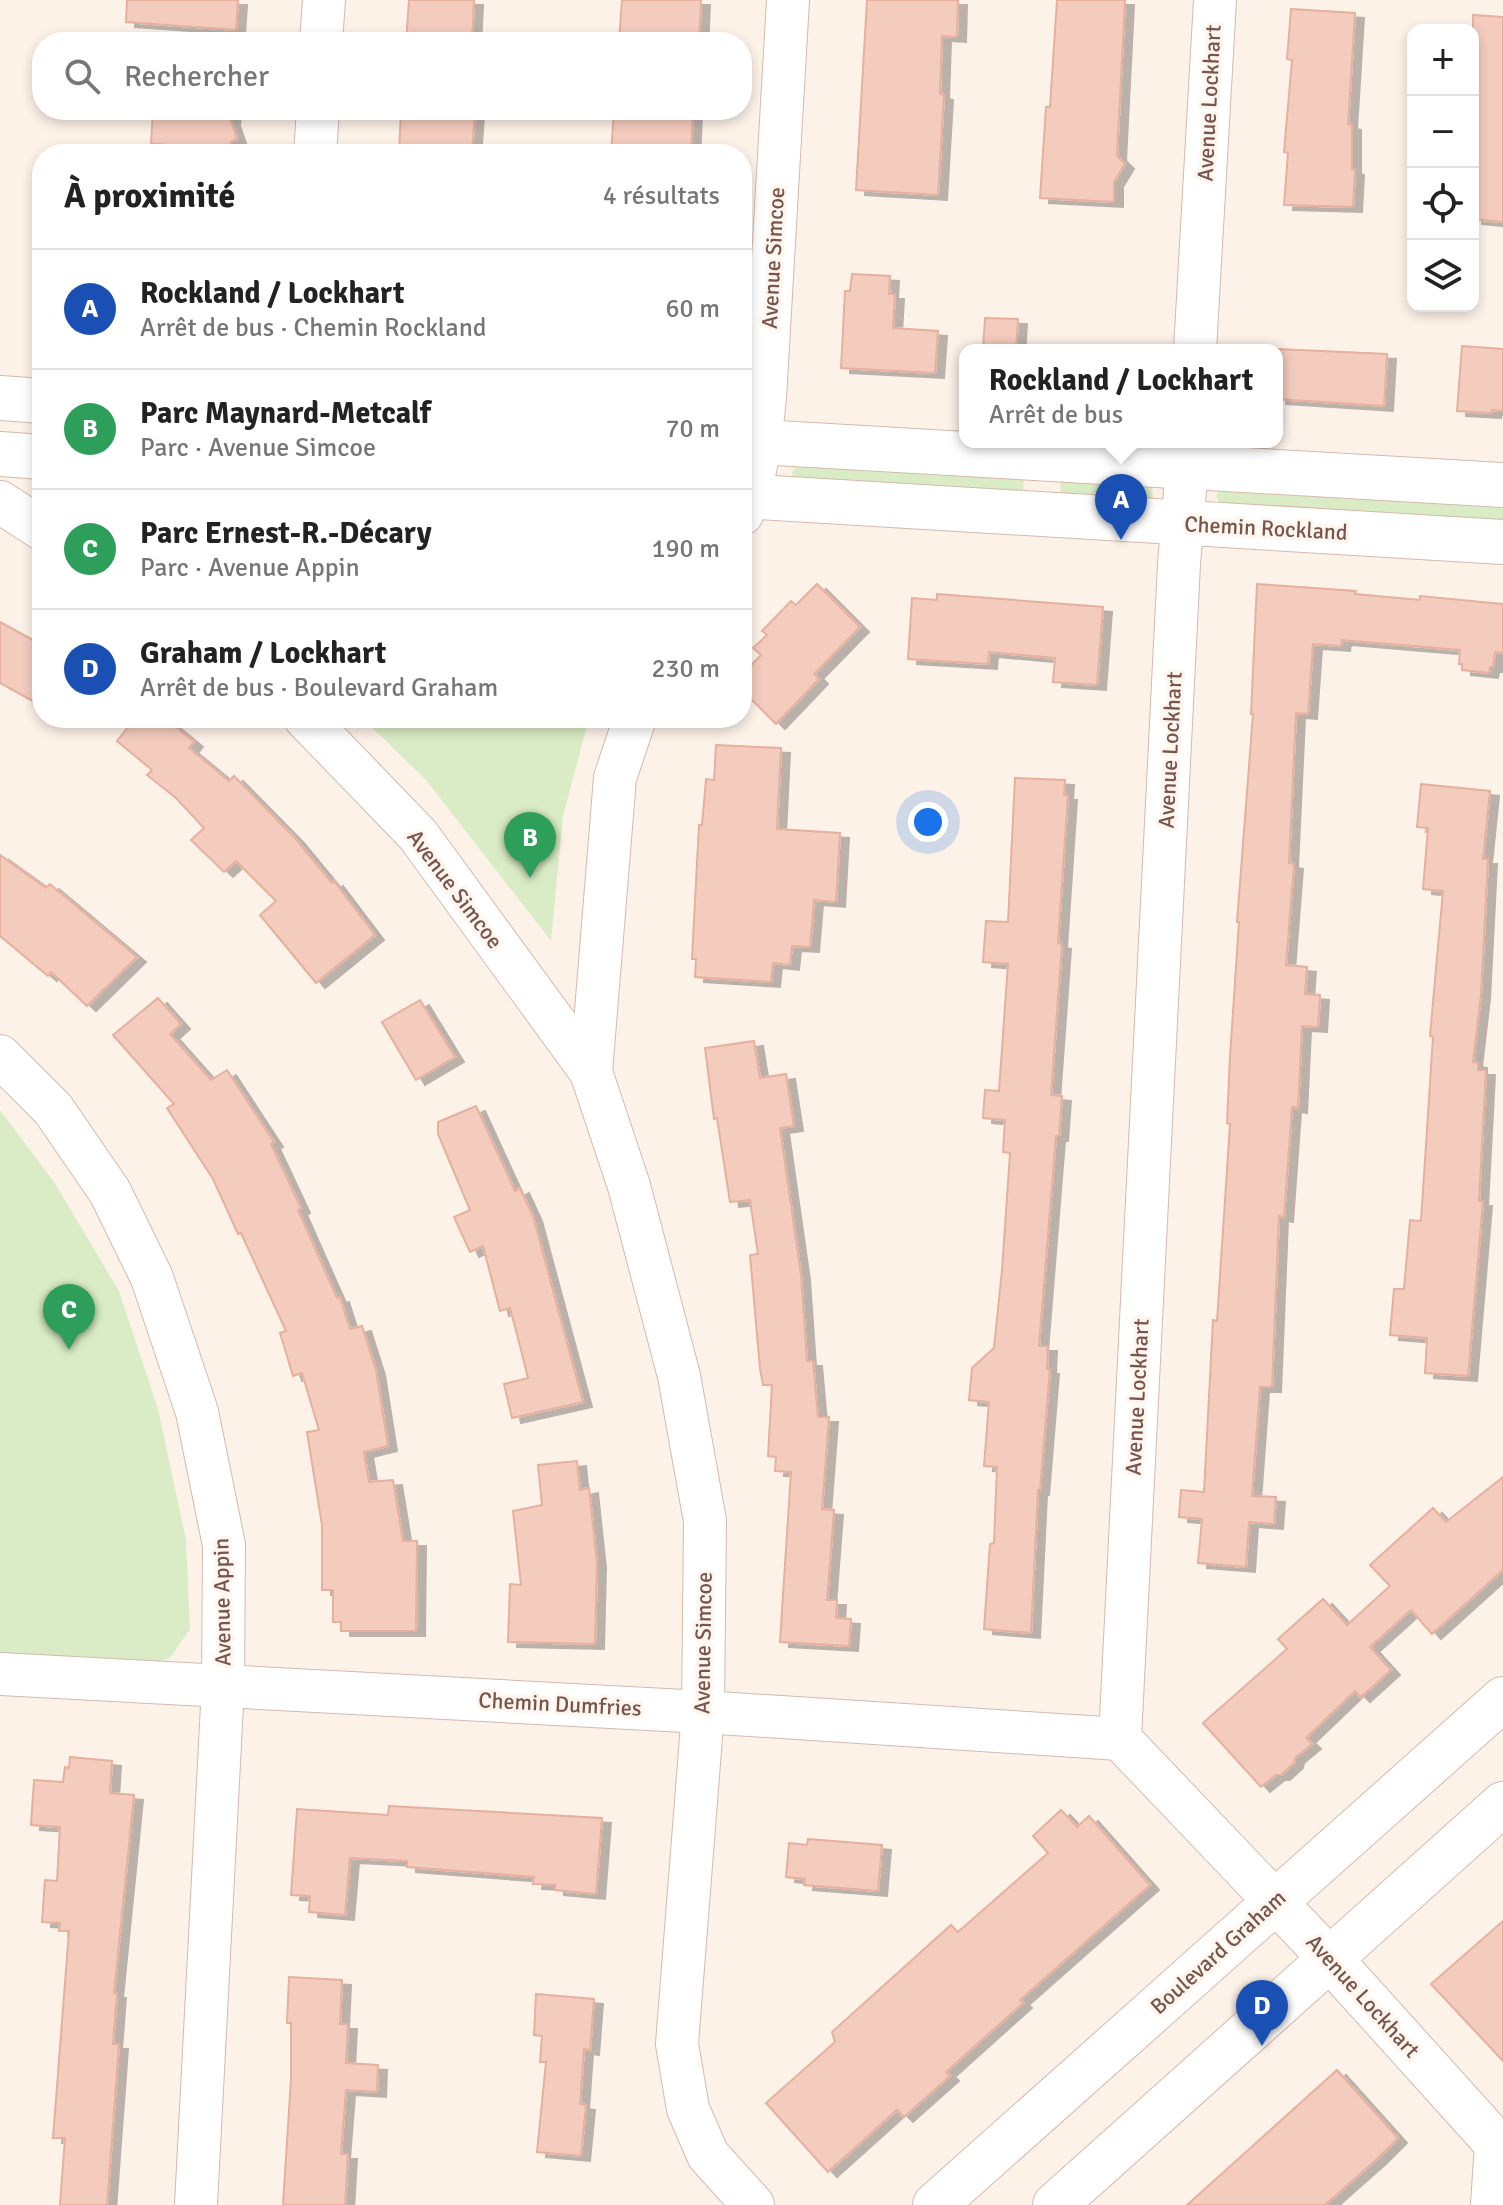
<!DOCTYPE html>
<html lang="fr">
<head>
<meta charset="utf-8">
<style>
	body { margin:0; font-family:Signika,sans-serif; background:#f2f2f2; color:#222 }
	.controls { position:absolute; right:24px; top:24px; display:grid; overflow:hidden; border-radius:16px; box-shadow:0 4px 12px #0003 }
	.controls button { width:72px; height:72px; display:grid; place-items:center; padding:0; border:0; border-bottom:2px solid #e0e0e0; background:#fff; color:#222; font:40px sans-serif }
	.you { position:absolute; left:928px; top:822px; width:28px; height:28px; margin:-20px; border:6px solid #fff; border-radius:50%; background:#1a73e8; box-shadow:0 0 0 12px #1a73e833 }
	.badge { display:grid; place-items:center; width:52px; height:52px; border-radius:50%; background:#ec5548; color:#fff; font-size:26px; font-weight:700 }
	.pin { position:absolute; translate:-50% -66px; filter:drop-shadow(0 2px 4px #0008) }
	.pin::after { content:''; position:absolute; top:42px; width:28px; height:24px; background:inherit; clip-path:polygon(0 0,100% 0,50% 100%) }
	.popup { position:absolute; left:959px; top:344px; width:324px; height:104px; box-sizing:border-box; display:grid; place-content:center; border-radius:16px; background:#fff; filter:drop-shadow(0 2px 6px #0005); font-size:26px; white-space:nowrap; color:#767676 }
	.popup b { font-size:30px; color:#222 }
	.popup::after { content:''; position:absolute; left:50%; top:100%; margin-left:-16px; border:16px solid transparent; border-top-color:#fff }
	.list { margin:0; padding:0; list-style:none }
	h2 { display:flex; justify-content:space-between; align-items:center; height:104px; margin:0; padding:0 32px; font-size:34px }
	h2 small { font-size:26px; font-weight:400; color:#767676 }
	.list li { display:grid; grid-template-columns:52px 1fr auto; gap:24px; align-items:center; box-sizing:border-box; height:120px; padding:0 32px; border-top:2px solid #e0e0e0 }
	.list b { display:block; font-size:30px; white-space:nowrap }
	.list p { margin:0; font-size:26px; white-space:nowrap; color:#767676 }
	.list em { font-size:26px; font-style:normal; color:#767676 }
	.icon { flex:none; width:44px; height:44px; fill:none; stroke:currentColor; stroke-width:2; stroke-linecap:round; stroke-linejoin:round }
	.map { position:relative; flex:none; width:1503px; height:2205px; overflow:hidden }
	.search { position:absolute; background:#fff; box-shadow:0 4px 12px #0003; left:32px; top:32px; width:720px; height:88px; display:flex; align-items:center; gap:20px; box-sizing:border-box; padding:0 28px; border-radius:32px; color:#767676; font-size:30px }
	.panel { position:absolute; background:#fff; box-shadow:0 4px 12px #0003; left:32px; top:144px; width:720px; height:584px; border-radius:32px }
	.map>svg:first-child { display:block }
	.green { fill:#daecc5 }
	.building { fill:#f4ccbe; stroke:#e7af9d; stroke-width:2; filter:url(#shadow) }
	.lines { fill:none; stroke-linecap:round; stroke-linejoin:round }
	.street-casing { stroke:#d3baaf; stroke-width:44 }
	.secondary-casing { stroke:#d6b9ac; stroke-width:46 }
	.street { stroke:#fff; stroke-width:42 }
	.secondary { stroke:#fff; stroke-width:44 }
	.labels { text-anchor:middle; dominant-baseline:central; stroke-width:7; stroke-linejoin:round; paint-order:stroke }
	.street-label { font-size:22px; fill:#79544a; stroke:#fff6ef }
</style>
</head>
<body>
<div class="map">
<svg width="1503" height="2205" viewBox="0 0 1503 2205">
	<defs>
		<filter id="shadow"><feDropShadow dx="9" dy="5" stdDeviation="0" flood-color="#0004"/></filter>
	</defs>
	<rect width="100%" height="100%" fill="#fdf2e8"/>
	<!-- green -->
	<g class="green">
		<polygon points="796,465 1024,475 1023,497 793,479 792,473"/>
		<polygon points="1061,478 1152,487 1153,499 1060,499"/>
		<polygon points="1221,488 1503,502 1503,525 1221,506 1216,496"/>
		<polygon points="362,718 589,718 563,816 551,941 426,780"/>
		<polygon points="0,1110 54,1182 119,1291 158,1409 186,1540 190,1629 170,1658 154,1664 0,1654"/>
	</g>
	<!-- building -->
	<g class="building">
		<polygon points="127,0 238,0 236,30 126,22"/>
		<polygon points="409,0 474,0 472,42 406,42"/>
		<polygon points="622,0 701,0 699,42 619,42"/>
		<polygon points="867,0 958,0 957,37 942,36 940,94 944,95 938,195 856,190"/>
		<polygon points="1057,0 1125,0 1117,156 1125,164 1114,182 1114,202 1040,198 1046,107 1050,107"/>
		<polygon points="1291,9 1355,13 1348,124 1352,125 1352,169 1355,170 1353,207 1284,205 1288,153 1284,152 1292,60 1287,59"/>
		<polygon points="1473,15 1503,17 1503,222 1473,219"/>
		<polygon points="153,110 232,110 231,121 237,138 231,142 230,149 151,144"/>
		<polygon points="401,110 475,110 472,154 399,154"/>
		<polygon points="614,110 693,110 691,154 611,154"/>
		<polygon points="852,274 890,276 889,294 895,294 893,328 938,331 935,373 841,368 845,291 850,291"/>
		<polygon points="985,318 1018,319 1016,350 983,350"/>
		<polygon points="1462,346 1503,349 1503,411 1492,410 1492,413 1457,411"/>
		<polygon points="1277,349 1387,354 1384,406 1277,399"/>
		<polygon points="817,584 860,627 814,674 819,679 776,724 742,690 742,675 761,655 753,648 767,635 762,631 791,601 796,605"/>
		<polygon points="1257,584 1356,591 1355,594 1420,600 1420,596 1503,604 1503,653 1495,652 1493,667 1490,667 1489,673 1462,670 1462,664 1459,664 1460,650 1342,640 1341,646 1313,644 1308,714 1296,713 1289,863 1294,864 1286,965 1307,967 1305,994 1320,995 1318,1027 1302,1026 1298,1108 1292,1107 1284,1217 1279,1216 1272,1387 1260,1387 1252,1496 1276,1497 1274,1524 1249,1522 1246,1567 1198,1563 1202,1519 1179,1517 1181,1490 1204,1492 1213,1320 1217,1321 1230,1124 1227,1123 1230,1057 1239,922 1237,922 1253,714 1251,714"/>
		<polygon points="937,594 1103,607 1097,685 1053,682 1055,658 989,652 988,664 908,659 912,598 937,600"/>
		<polygon points="0,622 42,645 42,706 0,683"/>
		<polygon points="135,718 165,718 194,742 189,748 229,781 234,776 295,838 332,883 334,881 375,935 316,983 260,915 276,901 236,861 224,872 191,840 204,828 176,798 147,775 152,770 117,741"/>
		<polygon points="716,745 781,748 777,829 840,833 836,902 814,900 810,947 792,946 790,965 773,963 771,982 695,977 696,959 692,959 699,825 702,825 706,779 714,780"/>
		<polygon points="1015,778 1065,780 1064,795 1068,795 1058,943 1062,944 1051,1095 1062,1096 1059,1136 1056,1136 1039,1346 1048,1346 1047,1369 1050,1369 1040,1490 1038,1490 1031,1633 984,1629 990,1544 994,1543 997,1467 984,1466 989,1402 969,1400 972,1368 994,1348 1002,1270 1010,1153 1003,1152 1005,1120 983,1118 985,1090 999,1091 1008,964 983,962 986,921 1008,922"/>
		<polygon points="1421,784 1490,791 1483,859 1488,859 1481,994 1473,1062 1478,1063 1478,1070 1486,1070 1479,1201 1483,1201 1468,1376 1425,1373 1427,1338 1390,1335 1394,1289 1404,1289 1410,1220 1421,1221 1433,1037 1430,1036 1443,891 1423,889 1428,828 1417,827"/>
		<polygon points="0,855 46,888 50,884 137,957 87,1006 51,972 48,976 0,936"/>
		<polygon points="158,998 181,1024 170,1034 211,1080 227,1070 274,1142 271,1144 301,1208 298,1210 337,1298 340,1297 350,1329 362,1326 376,1370 388,1446 364,1452 369,1482 393,1480 403,1541 417,1541 416,1631 341,1631 341,1622 333,1622 333,1590 322,1590 322,1525 307,1432 319,1430 302,1373 293,1376 280,1333 286,1331 241,1233 238,1234 213,1179 167,1108 174,1104 113,1035"/>
		<polygon points="420,1000 455,1057 416,1080 382,1022"/>
		<polygon points="754,1041 760,1078 786,1074 794,1126 780,1128 801,1275 807,1361 813,1361 818,1417 829,1417 822,1509 834,1510 827,1600 837,1600 836,1618 851,1619 849,1646 780,1642 791,1472 775,1471 776,1457 768,1456 772,1385 763,1385 760,1368 750,1255 758,1254 750,1200 730,1202 717,1118 714,1119 705,1048"/>
		<polygon points="476,1106 515,1191 520,1188 533,1216 583,1402 512,1418 504,1384 528,1378 520,1346 510,1308 500,1311 483,1246 470,1252 454,1217 470,1210 438,1134 438,1122"/>
		<polygon points="577,1461 580,1490 589,1488 597,1563 595,1644 508,1642 510,1584 521,1585 513,1511 542,1505 538,1465"/>
		<polygon points="1503,1477 1503,1570 1432,1634 1411,1610 1370,1647 1391,1670 1361,1697 1355,1691 1306,1738 1312,1744 1295,1758 1294,1763 1281,1775 1276,1775 1261,1787 1203,1723 1287,1649 1278,1639 1323,1599 1347,1625 1390,1586 1370,1565 1433,1508 1446,1522"/>
		<polygon points="70,1757 112,1761 110,1793 134,1795 114,1993 117,1993 113,2044 119,2044 107,2205 60,2205 65,2138 53,2138 69,1931 59,1931 60,1923 42,1922 45,1880 57,1881 60,1827 31,1825 34,1780 63,1782 65,1767 69,1768"/>
		<polygon points="389,1806 602,1818 596,1894 555,1890 555,1885 533,1884 534,1877 407,1867 407,1861 350,1858 345,1915 309,1912 310,1896 291,1895 297,1809 388,1815"/>
		<polygon points="1061,1810 1077,1827 1089,1816 1150,1885 1020,2000 1023,2003 946,2072 950,2076 904,2117 897,2110 828,2172 766,2103 835,2042 832,2032 951,1925 958,1932 1048,1853 1033,1836"/>
		<polygon points="808,1839 882,1845 878,1891 804,1885 805,1879 786,1877 789,1843 807,1845"/>
		<polygon points="1503,1921 1503,2061 1431,1984"/>
		<polygon points="289,1977 342,1980 340,2024 348,2024 346,2063 378,2065 377,2092 346,2090 341,2154 348,2154 345,2205 283,2205 291,2079 291,2023 287,2023"/>
		<polygon points="536,1994 594,1999 590,2050 584,2049 580,2104 586,2105 581,2156 537,2152 546,2062 540,2062 542,2036 534,2035"/>
		<polygon points="1337,2070 1398,2138 1378,2158 1325,2205 1187,2205"/>
	</g>
	<g class="lines">
		<defs>
			<g id="street">
				<polyline points="321,42 324,0"/>
				<polyline points="315,154 318,110"/>
				<polyline points="1195,350 1215,0"/>
				<polyline points="1189,442 1179,564 1120,1739 1330,1959"/>
				<polyline points="0,502 42,529"/>
				<path d="M 742,514 C 757,477 761,437 765,398 L 788,0"/>
				<polyline points="305,718 418,835 591,1072 629,1186 679,1376 705,1521 703,1712 677,2044 688,2109 708,2155 753,2205"/>
				<polyline points="0,1056 53,1109 110,1192 152,1278 197,1412 224,1545 223,1686 196,2205"/>
				<polyline points="591,1072 615,778 635,718"/>
				<polyline points="0,1674 703,1712 1120,1739"/>
				<polyline points="1492,2205 1496,2143"/>
			</g>
			<g id="secondary">
				<polyline points="0,398 42,401"/>
				<polyline points="742,441 1503,485"/>
				<polyline points="0,454 42,457"/>
				<polyline points="742,496 1503,542"/>
				<polyline points="1330,1959 1496,2143 1503,2143"/>
				<polyline points="935,2205 1503,1699"/>
				<polyline points="1055,2205 1503,1804"/>
			</g>
		</defs>
		<!-- street casing -->
		<use href="#street" class="street-casing"/>
		<!-- secondary casing -->
		<use href="#secondary" class="secondary-casing"/>
		<!-- street -->
		<use href="#street" class="street"/>
		<!-- secondary -->
		<use href="#secondary" class="secondary"/>
	</g>
	<g class="labels">
		<!-- street labels -->
		<g class="street-label">
			<text transform="translate(1209 103) rotate(-87)">Avenue Lockhart</text>
			<text transform="translate(773 258) rotate(-87)">Avenue Simcoe</text>
			<text transform="translate(1266 528) rotate(3)">Chemin Rockland</text>
			<text transform="translate(1170 750) rotate(-87)">Avenue Lockhart</text>
			<text transform="translate(455 889) rotate(53)">Avenue Simcoe</text>
			<text transform="translate(1137 1397) rotate(-87)">Avenue Lockhart</text>
			<text transform="translate(222 1602) rotate(-91)">Avenue Appin</text>
			<text transform="translate(703 1643) rotate(-89)">Avenue Simcoe</text>
			<text transform="translate(560 1704) rotate(3)">Chemin Dumfries</text>
			<text transform="translate(1218 1952) rotate(-42)">Boulevard Graham</text>
			<text transform="translate(1363 1996) rotate(48)">Avenue Lockhart</text>
		</g>
	</g>
</svg>
<div class="controls">
<button>+</button>
<button>−</button>
<button><svg class="icon" aria-label="locate" viewBox="0 0 24 24"><circle cx="12" cy="12" r="6"/><path d="M12 2v4M12 18v4M2 12h4M18 12h4"/></svg></button>
<button><svg class="icon" aria-label="layers" viewBox="0 0 24 24"><path d="M12 4l9 5-9 5-9-5zM3 14l9 5 9-5"/></svg></button>
</div>
<div class="you"></div>
<div class="pin badge" style="left:1121px;top:540px;background:#1a4fb4">A</div>
<div class="popup"><b>Rockland / Lockhart</b>Arrêt de bus</div>
<div class="pin badge" style="left:530px;top:878px;background:#2e9e5b">B</div>
<div class="pin badge" style="left:69px;top:1350px;background:#2e9e5b">C</div>
<div class="pin badge" style="left:1262px;top:2046px;background:#1a4fb4">D</div>
<div class="search"><svg class="icon" aria-label="search" viewBox="0 0 24 24"><circle cx="10" cy="10" r="6"/><path d="M15 15l6 6"/></svg>Rechercher</div>
<section class="panel">
<h2>À proximité<small>4 résultats</small></h2>
<ul class="list">
<li><span class="badge" style="background:#1a4fb4">A</span><div><b>Rockland / Lockhart</b><p>Arrêt de bus · Chemin Rockland</p></div><em>60 m</em></li>
<li><span class="badge" style="background:#2e9e5b">B</span><div><b>Parc Maynard-Metcalf</b><p>Parc · Avenue Simcoe</p></div><em>70 m</em></li>
<li><span class="badge" style="background:#2e9e5b">C</span><div><b>Parc Ernest-R.-Décary</b><p>Parc · Avenue Appin</p></div><em>190 m</em></li>
<li><span class="badge" style="background:#1a4fb4">D</span><div><b>Graham / Lockhart</b><p>Arrêt de bus · Boulevard Graham</p></div><em>230 m</em></li>
</ul>
</section>
</div>
</body>
</html>
